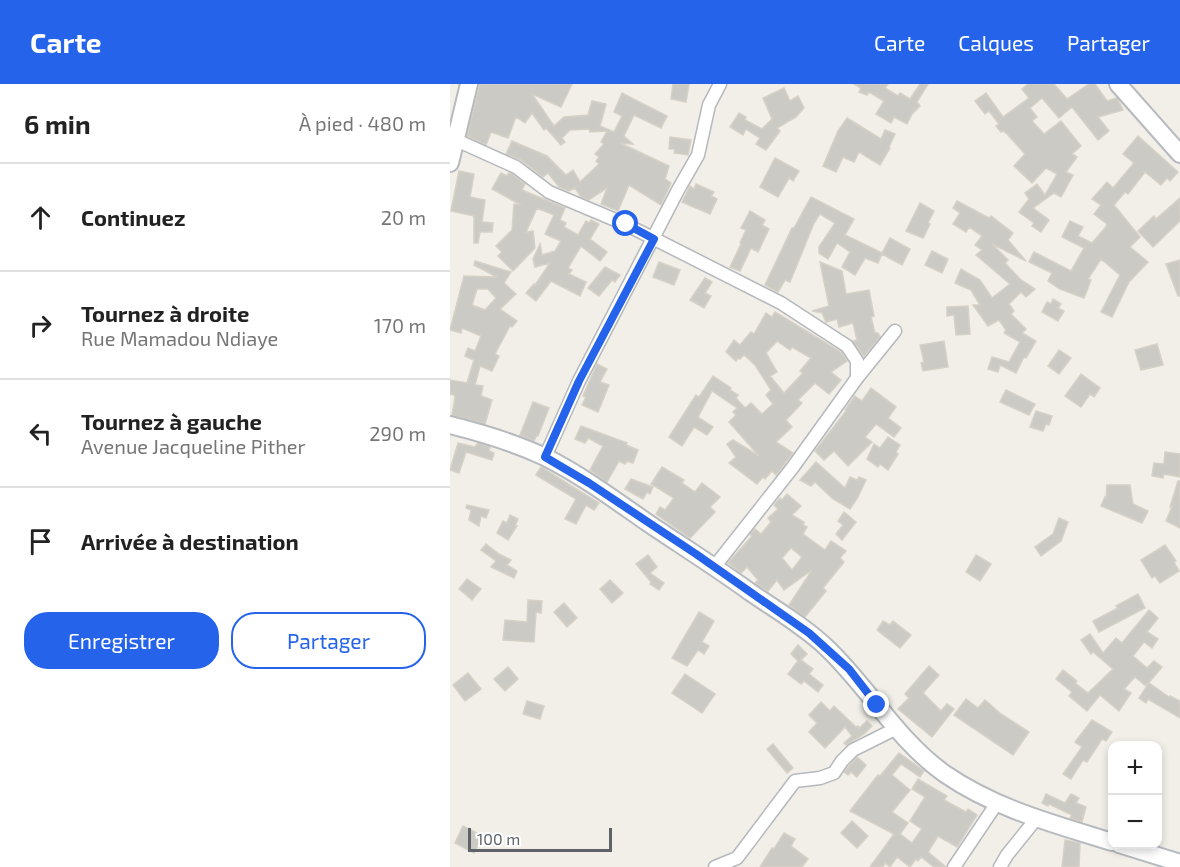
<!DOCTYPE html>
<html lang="fr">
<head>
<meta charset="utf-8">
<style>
	body { margin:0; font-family:"Exo 2",sans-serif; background:#f6f6f6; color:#222 }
	.controls { position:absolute; right:18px; bottom:18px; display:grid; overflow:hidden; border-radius:12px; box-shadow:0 3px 9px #0003 }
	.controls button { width:54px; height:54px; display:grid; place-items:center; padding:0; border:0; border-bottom:2px solid #e0e0e0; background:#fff; color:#222; font:30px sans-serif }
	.scale { position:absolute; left:18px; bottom:15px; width:144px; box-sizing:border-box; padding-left:6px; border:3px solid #5f6368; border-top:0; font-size:16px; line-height:21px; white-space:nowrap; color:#5f6368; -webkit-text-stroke:4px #fff; paint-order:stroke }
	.stop { position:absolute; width:18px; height:18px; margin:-14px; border:4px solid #2563eb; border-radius:50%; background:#fff }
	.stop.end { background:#2563eb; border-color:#fff; box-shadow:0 2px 6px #0008 }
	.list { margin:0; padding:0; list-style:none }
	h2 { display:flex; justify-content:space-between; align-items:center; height:78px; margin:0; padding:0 24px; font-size:26px }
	h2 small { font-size:20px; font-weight:400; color:#767676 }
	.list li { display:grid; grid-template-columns:39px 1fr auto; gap:18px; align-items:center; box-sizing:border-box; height:108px; padding:0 24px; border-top:2px solid #e0e0e0 }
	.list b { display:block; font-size:22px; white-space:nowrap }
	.list p { margin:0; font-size:20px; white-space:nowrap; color:#767676 }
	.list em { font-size:20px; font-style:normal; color:#767676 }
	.actions { display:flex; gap:12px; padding:18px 24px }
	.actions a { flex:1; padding:14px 0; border:2px solid #2563eb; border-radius:24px; text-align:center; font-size:21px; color:#2563eb }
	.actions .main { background:#2563eb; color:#fff }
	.icon { flex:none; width:33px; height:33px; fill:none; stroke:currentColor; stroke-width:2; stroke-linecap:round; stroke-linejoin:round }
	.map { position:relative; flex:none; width:730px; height:783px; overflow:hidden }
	header { display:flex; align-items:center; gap:36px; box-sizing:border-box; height:84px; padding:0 30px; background:#2563eb; color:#fff }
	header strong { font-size:28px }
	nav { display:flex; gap:33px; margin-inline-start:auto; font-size:21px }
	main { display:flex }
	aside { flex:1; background:#fff }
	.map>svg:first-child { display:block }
	.building { fill:#cccac5; stroke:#d6d1c6; stroke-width:1.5; fill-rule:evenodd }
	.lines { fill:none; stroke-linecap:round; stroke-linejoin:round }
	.street-casing { stroke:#b5b8bc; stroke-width:15 }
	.secondary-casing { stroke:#b6babf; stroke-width:20 }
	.street { stroke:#fff; stroke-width:12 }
	.secondary { stroke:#fff; stroke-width:16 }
	.route { stroke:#2563eb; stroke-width:8 }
</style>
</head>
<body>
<header>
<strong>Carte</strong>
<nav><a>Carte</a><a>Calques</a><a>Partager</a></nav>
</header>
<main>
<aside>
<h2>6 min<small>À pied · 480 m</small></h2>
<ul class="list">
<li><svg class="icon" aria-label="ahead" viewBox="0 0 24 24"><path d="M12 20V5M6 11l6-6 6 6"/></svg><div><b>Continuez</b></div><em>20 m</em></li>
<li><svg class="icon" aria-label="right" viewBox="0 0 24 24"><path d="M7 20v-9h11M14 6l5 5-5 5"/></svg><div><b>Tournez à droite</b><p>Rue Mamadou Ndiaye</p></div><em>170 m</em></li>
<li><svg class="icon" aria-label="left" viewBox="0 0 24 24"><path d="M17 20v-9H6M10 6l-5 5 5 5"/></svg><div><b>Tournez à gauche</b><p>Avenue Jacqueline Pither</p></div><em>290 m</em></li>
<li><svg class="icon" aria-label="arrive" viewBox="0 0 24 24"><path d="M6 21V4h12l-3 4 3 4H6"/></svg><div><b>Arrivée à destination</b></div></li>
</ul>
<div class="actions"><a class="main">Enregistrer</a><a>Partager</a></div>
</aside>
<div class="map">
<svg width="730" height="783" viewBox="0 0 730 783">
	<rect width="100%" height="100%" fill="#f1efe8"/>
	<!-- building -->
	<g class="building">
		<polygon points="30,0 122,0 111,23 82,10 104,42 114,33 138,31 142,17 156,20 150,42 164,48 172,32 164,28 172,9 217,32 211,44 184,31 174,52 183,60 170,59 219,82 215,95 221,99 211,121 179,101 168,127 151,120 157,104 139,116 131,113 125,104 119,107 109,103 98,89 93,93 71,76 56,70 62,57 97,72 116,91 123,86 130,98 149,80 146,77 149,73 145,70 154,60 151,58 157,47 140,48 139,45 120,46 112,54 115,58 111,61 96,44 94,46 82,29 75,39 66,33 58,54 41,48 36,61 17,52"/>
		<polygon points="223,0 239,0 236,18 221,15"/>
		<polygon points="404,0 438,0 435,4 448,12 450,9 460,15 470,0 478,0 467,18 470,22 462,30 457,40 444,33 441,39 426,30 434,17 419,8 417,11 409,8 411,4"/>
		<polygon points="578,0 604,0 617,15 639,0 645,0 657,17 667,14 673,26 648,33 659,47 648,56 622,23 609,34 592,14 580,24 587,33 582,37 594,50 611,37 631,62 622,70 627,73 616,88 623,91 611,113 604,109 583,124 599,136 591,148 582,142 584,139 569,128 579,115 575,109 587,100 595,111 607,90 596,84 582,99 564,82 575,70 557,50 553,47 551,48 546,42 549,40 539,27 535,30 525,17 536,9 553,33 579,14 572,5"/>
		<polygon points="334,4 340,17 348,12 354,24 346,33 327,44 330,47 316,66 306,60 310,54 296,45 293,51 280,43 289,29 296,33 295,36 312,45 322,35 313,14"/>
		<polygon points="397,34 431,55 435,46 445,50 439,63 440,64 430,81 409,68 404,78 393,73 386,88 373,82 388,47"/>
		<polygon points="688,52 728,88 720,97 717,94 711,101 695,88 678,110 675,108 664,121 690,153 680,163 698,178 679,198 662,233 651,228 670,191 651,175 638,195 641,196 634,214 610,205 598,197 602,189 579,178 584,168 621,187 634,164 612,153 620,137 633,143 628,152 642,159 655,144 657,140 644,130 651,121 642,115 657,98 663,104 684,79 673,70"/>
		<polygon points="220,53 241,56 238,71 224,69 225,65 219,65"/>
		<polygon points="325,74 349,87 343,97 339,94 328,113 310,103"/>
		<polygon points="9,87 24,90 20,113 35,116 32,138 43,139 42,148 30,148 28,159 24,159 24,132 1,127"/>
		<polygon points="51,89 57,92 59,89 62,90 75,100 72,106 115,124 110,136 116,139 114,143 128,151 136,137 139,139 141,136 149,140 140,155 157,168 150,177 131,162 118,184 122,186 119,190 136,198 130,212 101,197 86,217 76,209 84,200 85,201 100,179 85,183 83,175 90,160 92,171 105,167 111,157 95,150 104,131 87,124 76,148 83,147 85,164 63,187 48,172 52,168 46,162 62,146 64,120 71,121 42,105"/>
		<polygon points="246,100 264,108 261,112 267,115 260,130 232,118 240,102 244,105"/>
		<polygon points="361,113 404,135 395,151 432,169 440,154 460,165 452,181 432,170 428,179 415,174 405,191 392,183 400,168 387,159 378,175 369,169 369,163 385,139 370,130 364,139 340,198 335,196 328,208 315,201 342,144 344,144"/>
		<polygon points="730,114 730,137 703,163 688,147 704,132 706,135"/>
		<polygon points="507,117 539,134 541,132 563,149 558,156 576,177 542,160 558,176 555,179 571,196 585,205 576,213 571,208 559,220 564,227 561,230 576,245 572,249 586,257 576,274 574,273 566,289 550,281 548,288 538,285 542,273 559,278 570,258 554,249 556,246 549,236 538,242 523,221 530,221 521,206 505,199 511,185 530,196 542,214 560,200 526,171 532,166 525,161 532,152 519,143 516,148 503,140 510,129 503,124"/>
		<polygon points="470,119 484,127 478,139 480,140 473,154 456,147"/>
		<polygon points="300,127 315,136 312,141 319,145 308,168 301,164 290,187 280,183 291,160 290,159 296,146 291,144"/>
		<polygon points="482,167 498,175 492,189 475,181"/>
		<polygon points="730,176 730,212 728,212 716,180"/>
		<path d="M 25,177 L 61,188 L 54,199 L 66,210 L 50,225 L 67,237 L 62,243 L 60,242 L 45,270 L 49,272 L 42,287 L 30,282 L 25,301 L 33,302 L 31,312 L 42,316 L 35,340 L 2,331 L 5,313 L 4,311 L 0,310 L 0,296 L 17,299 L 24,276 L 15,272 L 18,264 L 25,267 L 31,252 L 12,244 L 11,249 L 0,246 L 14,192 L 47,193 L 24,181 ZM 27,205 L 38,205 L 46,214 L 35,226 L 22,221 Z"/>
		<polygon points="209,178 230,186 224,201 203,193"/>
		<polygon points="370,178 392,187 396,210 419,206 424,232 421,233 425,249 428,249 430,253 414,272 403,257 407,256 403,239 389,243 387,235 376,238 372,229 362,227 379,222"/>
		<polygon points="155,183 170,191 165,198 162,196 149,212 138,204"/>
		<polygon points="255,194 262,198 255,209 261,212 254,224 240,216"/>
		<polygon points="603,215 611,220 608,224 614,227 608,237 592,228 597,218 601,220"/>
		<polygon points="518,222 520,250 506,251 504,231 497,232 497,223"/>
		<path d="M 325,228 L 391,268 L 397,277 L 381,288 L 391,296 L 379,310 L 365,299 L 348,316 L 352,319 L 336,336 L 342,343 L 326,358 L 343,369 L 326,391 L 322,387 L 315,395 L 313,393 L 307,400 L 279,379 L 286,373 L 277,360 L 283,356 L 309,372 L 279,338 L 286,331 L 283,328 L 287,324 L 262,307 L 248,333 L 263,343 L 257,351 L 244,343 L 232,362 L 219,353 L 246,311 L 249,313 L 263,292 L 281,304 L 280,306 L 288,311 L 286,314 L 295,324 L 301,319 L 312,330 L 323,320 L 316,311 L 321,306 L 305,281 L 294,271 L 290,275 L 288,274 L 286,277 L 276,268 L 284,256 L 290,261 L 301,248 L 304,250 L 316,229 L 322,233 ZM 327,257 L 340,266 L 342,263 L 361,274 L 350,287 L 353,289 L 334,309 L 320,292 L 327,288 L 316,269 Z"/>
		<polygon points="494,257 498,283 473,287 471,279 474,278 470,261"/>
		<polygon points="707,260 713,281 691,286 685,266"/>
		<polygon points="609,266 621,274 609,290 598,282"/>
		<polygon points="147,280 157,285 150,298 159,301 148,328 132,321 136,313 133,312"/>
		<polygon points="631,290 650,304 644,313 640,310 631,323 615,312"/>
		<polygon points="421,304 446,323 438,334 451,344 444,353 426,340 415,353 422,358 398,382 384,367 374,376 365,367 396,327 395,326 405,312 412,317"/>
		<polygon points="556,306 585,320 579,331 550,318"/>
		<polygon points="83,318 99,324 88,352 87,351 84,357 70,351"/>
		<polygon points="586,327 602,332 599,341 596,340 593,347 580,343"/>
		<polygon points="131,342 177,359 176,361 188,366 183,379 177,377 175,380 169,377 157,398 140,386 153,362 138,354 135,359 125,355"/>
		<polygon points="438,353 450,361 446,368 448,370 438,386 430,380 428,383 417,375 424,360 430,364"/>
		<polygon points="8,359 25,363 28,359 40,363 39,367 44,369 42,376 16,368 9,389 0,386"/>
		<polygon points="715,368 730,370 730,393 714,390 713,394 702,392 704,379 714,380"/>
		<polygon points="366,378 395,404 400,393 407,396 409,393 416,396 408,413 400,425 383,415 365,398 361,402 350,396"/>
		<polygon points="91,383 149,419 144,426 136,421 126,440 115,435 126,415 86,391"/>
		<polygon points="212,383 234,396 232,399 245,408 252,399 270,413 260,423 265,428 240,454 206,430 210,423 215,426 224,414 201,400"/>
		<polygon points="181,395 203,403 200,410 197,408 193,415 175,405"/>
		<polygon points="728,397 730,397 730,444 716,437 722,423 720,423"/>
		<polygon points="657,401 680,401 683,420 698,427 692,439 651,422 655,413 656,414"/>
		<path d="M 337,410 L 351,422 L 342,431 L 354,438 L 353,441 L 357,443 L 353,450 L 375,466 L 381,457 L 396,467 L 390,474 L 394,478 L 373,504 L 376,507 L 355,533 L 339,521 L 362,486 L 334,506 L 327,496 L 318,507 L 305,499 L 308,496 L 297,483 L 291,489 L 278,479 L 302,452 L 300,450 L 305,445 L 311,450 L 321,438 L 318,434 L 328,425 L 324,421 L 330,414 L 332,416 ZM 341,464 L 352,473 L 342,486 L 332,474 Z"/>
		<polygon points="17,421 39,426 36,434 31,432 29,442 19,436 21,426 16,424"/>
		<polygon points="394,428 406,438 392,456 386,450 393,441 388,437"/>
		<polygon points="60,431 68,435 65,442 67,442 58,456 47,449 53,437 57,439"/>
		<polygon points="609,434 618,438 611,457 591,472 585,463 603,450"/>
		<polygon points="36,460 49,470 61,476 57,481 67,487 64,494 41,483 46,477 31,466"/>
		<polygon points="715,461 726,477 724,478 729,487 710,499 705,492 702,494 691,476"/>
		<polygon points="198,471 207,483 200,489 214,499 209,506 200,500 201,498 186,480"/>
		<polygon points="526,471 541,480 530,497 516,488"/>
		<polygon points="17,495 31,505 22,516 9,505"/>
		<polygon points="160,496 173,509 162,519 150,505"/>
		<polygon points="688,510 695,524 649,548 643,537 668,524 666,522"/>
		<polygon points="78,516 92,517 91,529 86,528 84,558 53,556 55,536 77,538"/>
		<polygon points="114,519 127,534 117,543 104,528"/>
		<polygon points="699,526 708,534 697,548 708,555 702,564 694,558 683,572 697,584 704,577 712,583 696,602 685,593 674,605 681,609 669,627 650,611 637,627 619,612 622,608 606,595 613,586 627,597 625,599 638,609 663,585 643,568 641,570 631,556 640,550 653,569 666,554 672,559"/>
		<polygon points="249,528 264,537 252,558 259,562 254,570 248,566 237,582 222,574"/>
		<polygon points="433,537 440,541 443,537 461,551 450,564 427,546"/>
		<polygon points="348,561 357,570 351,576 363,585 359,590 373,601 368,608 354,597 351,600 338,590 348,577 341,570"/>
		<polygon points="479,582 489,591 473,609 491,627 497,620 504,625 482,653 448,625 459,614 455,610"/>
		<polygon points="58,583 68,595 55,607 44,595"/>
		<polygon points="18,589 31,605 15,617 3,601"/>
		<polygon points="235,590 265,610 252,629 222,609"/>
		<polygon points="699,599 719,613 720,612 730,617 730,634 698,615 696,619 689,614"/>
		<polygon points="516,615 528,624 535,616 551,630 579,648 563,671 504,631"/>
		<polygon points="77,617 94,622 90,635 73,630"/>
		<polygon points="371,618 380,627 384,622 406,643 408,642 409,644 417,637 422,642 414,650 396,661 394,659 402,652 395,643 375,664 359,648 367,639 359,631"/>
		<polygon points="642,636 662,648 656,657 652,655 637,678 633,676 621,695 613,690 632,663 625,658"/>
		<polygon points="323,660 343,684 337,689 317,665"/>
		<polygon points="449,669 474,687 470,693 451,680 442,691 460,706 442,728 458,739 450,750 462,759 472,745 460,737 475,713 462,705 468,695 497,712 494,716 516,728 518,725 527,731 507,763 488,752 478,768 496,783 484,783 471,773 468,777 466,775 460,783 447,773 440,783 435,779 433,783 420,783 444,750 400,727 417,705 428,691 430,692"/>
		<polygon points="407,673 416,681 407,693 401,688 398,691 394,688"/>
		<polygon points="596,710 615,719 621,710 629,714 626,719 636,723 632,738 620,734 622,731 599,720 598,722 592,719"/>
		<polygon points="402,737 418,752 407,764 391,749"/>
		<polygon points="13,742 33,752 24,769 5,759"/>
		<polygon points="334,749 345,755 341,762 358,775 352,783 310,783 322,764 324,765"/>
		<polygon points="615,756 630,759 629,783 612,783"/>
	</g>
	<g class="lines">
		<defs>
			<g id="street">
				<polyline points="6,56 66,83 99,108 175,140 331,219 397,262 407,277 407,294"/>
				<polyline points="95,373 129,297 228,106 248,71 259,21 270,0"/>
				<polyline points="265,482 343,383 407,294 445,247"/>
				<polyline points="265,783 287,774 345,697 370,694 384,689 392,677 403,666 447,644"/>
				<polyline points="504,783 547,719"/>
				<polyline points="550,783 557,771 586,735"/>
			</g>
			<g id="secondary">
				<polyline points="668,0 730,70"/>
				<polyline points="0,79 19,0"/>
				<path d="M 0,341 C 32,349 65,359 95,373 C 131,391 165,416 198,439 C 232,462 267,484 300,508 C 326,526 354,542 377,564 C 419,604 447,656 495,690 C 546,725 604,740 662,758"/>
				<polyline points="669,760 730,779"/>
			</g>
		</defs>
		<!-- street casing -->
		<use href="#street" class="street-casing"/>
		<!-- secondary casing -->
		<use href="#secondary" class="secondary-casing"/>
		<!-- street -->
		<use href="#street" class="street"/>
		<!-- secondary -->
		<use href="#secondary" class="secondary"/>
	</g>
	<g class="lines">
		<!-- route -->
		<polyline class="route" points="176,140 204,155 129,297 95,373 139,399 246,470 359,549 399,585 427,621"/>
	</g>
</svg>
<div class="controls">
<button>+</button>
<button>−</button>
</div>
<div class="scale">100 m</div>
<div class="stop" style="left:176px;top:140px"></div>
<div class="stop end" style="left:427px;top:621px"></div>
</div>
</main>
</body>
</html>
